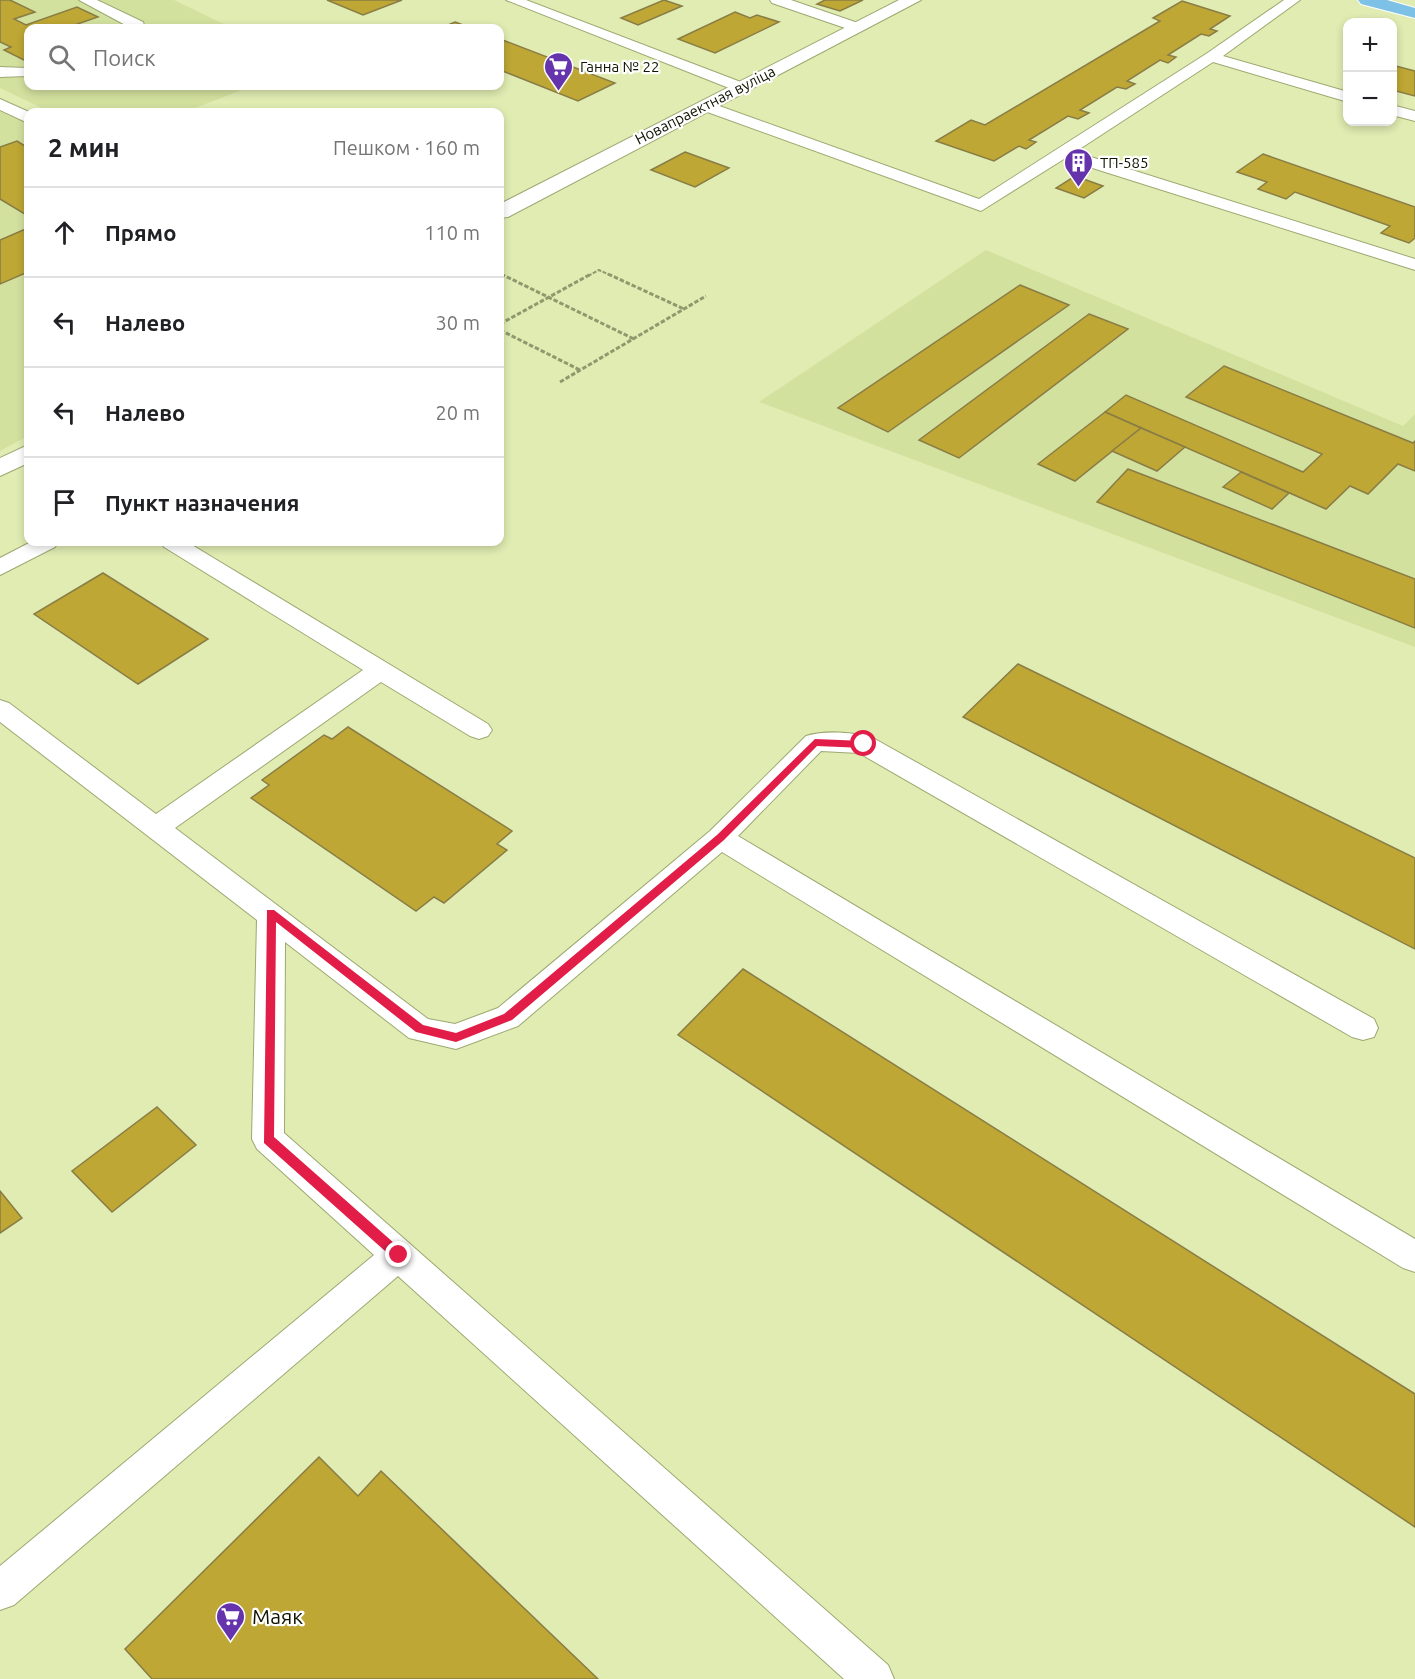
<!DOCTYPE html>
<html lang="ru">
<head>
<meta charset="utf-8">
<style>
	body { margin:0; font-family:Ubuntu,sans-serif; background:#f6f6f6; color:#202124 }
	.controls { position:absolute; right:18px; top:18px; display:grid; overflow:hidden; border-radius:12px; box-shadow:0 3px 9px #0003 }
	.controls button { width:54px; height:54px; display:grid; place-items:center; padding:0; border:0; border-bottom:2px solid #e0e0e0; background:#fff; color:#202124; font:30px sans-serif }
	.stop { position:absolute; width:18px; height:18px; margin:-14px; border:4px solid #e11d48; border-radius:50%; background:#fff }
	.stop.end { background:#e11d48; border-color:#fff; box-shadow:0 2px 6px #0008 }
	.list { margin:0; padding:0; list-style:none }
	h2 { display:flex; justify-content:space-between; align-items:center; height:78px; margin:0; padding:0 24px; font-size:26px }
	h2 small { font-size:20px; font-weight:400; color:#757577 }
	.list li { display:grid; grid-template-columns:39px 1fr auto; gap:18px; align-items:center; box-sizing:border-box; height:90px; padding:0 24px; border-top:2px solid #e0e0e0 }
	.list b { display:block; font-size:22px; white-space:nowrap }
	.list em { font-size:20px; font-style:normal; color:#757577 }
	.icon { flex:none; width:33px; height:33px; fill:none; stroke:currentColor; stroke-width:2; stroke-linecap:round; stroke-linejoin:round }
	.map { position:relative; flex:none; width:1415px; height:1679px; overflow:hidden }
	.search { position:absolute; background:#fff; box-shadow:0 3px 9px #0003; left:24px; top:24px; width:480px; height:66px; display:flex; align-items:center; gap:15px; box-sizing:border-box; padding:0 21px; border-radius:12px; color:#757577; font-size:22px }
	.panel { position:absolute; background:#fff; box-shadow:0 3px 9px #0003; left:24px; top:108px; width:480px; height:438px; border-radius:12px }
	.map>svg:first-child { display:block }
	.built { fill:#d3e19f }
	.building { fill:#bea734; stroke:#897d46; stroke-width:1.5 }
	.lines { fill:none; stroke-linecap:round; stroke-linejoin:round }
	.lane-casing { stroke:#9da871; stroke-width:2 }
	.street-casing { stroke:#9da871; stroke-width:2 }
	.primary-casing { stroke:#fff; stroke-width:2 }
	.path-far1 { stroke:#90996e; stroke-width:2; stroke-dasharray:4 1.5; stroke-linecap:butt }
	.path { stroke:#90996e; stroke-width:3; stroke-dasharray:4.5 2; stroke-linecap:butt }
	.lane { fill:#fff; fill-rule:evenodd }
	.street { fill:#fff; fill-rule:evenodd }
	.primary { fill:#7dc2e6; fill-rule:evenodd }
	.route { fill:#e11d48 }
	.labels { text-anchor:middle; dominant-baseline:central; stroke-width:4.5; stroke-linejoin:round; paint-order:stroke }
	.far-poi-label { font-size:15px; fill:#111401; stroke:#fff; text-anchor:start }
	.far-street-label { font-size:15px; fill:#111401; stroke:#fff }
	.near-poi-label { font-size:21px; fill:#111401; stroke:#fff; text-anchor:start }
</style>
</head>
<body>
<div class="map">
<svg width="1415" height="1679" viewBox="0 0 1415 1679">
	<rect width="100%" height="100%" fill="#e0ecb2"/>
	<!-- built -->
	<g class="built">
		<polygon points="0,0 174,0 232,28 28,28 28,86 252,86 185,112 50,112 0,88"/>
		<polygon points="0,101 28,114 28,436 0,451"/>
		<polygon points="986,250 1403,426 1415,414 1415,647 759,402"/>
	</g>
	<!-- building -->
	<g class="building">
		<polygon points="0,0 10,0 35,12 14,19 26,25 77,7 98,17 66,28 28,28 28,62 4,50 11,47 0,42"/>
		<polygon points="327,0 402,0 363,15"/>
		<polygon points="664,0 682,6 638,25 621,18"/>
		<polygon points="825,0 863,0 840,11 817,4"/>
		<polygon points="1182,1 1230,16 1210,29 1217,31 1209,36 1201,34 1168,55 1176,57 1168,63 1160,60 1127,81 1135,84 1126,89 1117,87 1080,110 1089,113 1078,119 1068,116 1029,140 1036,142 1026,149 1019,146 994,161 936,141 971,120 985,125 1160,21 1153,18"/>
		<polygon points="735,12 750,18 757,15 779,22 715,53 678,39"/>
		<polygon points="455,22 471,28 441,28"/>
		<polygon points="500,39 615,83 578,101 500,70"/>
		<polygon points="1392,65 1415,71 1415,96 1392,90"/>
		<polygon points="17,141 28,148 28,216 0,199 0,147"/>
		<polygon points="685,152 729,168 695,187 651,170"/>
		<polygon points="1263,154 1415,207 1415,238 1409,243 1381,233 1390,226 1295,192 1286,199 1258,189 1267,182 1237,172"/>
		<polygon points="1075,176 1103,186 1084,198 1056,188"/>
		<polygon points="28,228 28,272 0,284 0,240"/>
		<polygon points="1020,285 1069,305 888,432 838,408"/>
		<polygon points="1089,314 1128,329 959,458 919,440"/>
		<polygon points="1224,366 1413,443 1415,441 1415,471 1398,464 1368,494 1350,486 1326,509 1105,412 1126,395 1303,472 1322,454 1186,397"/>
		<polygon points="1105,412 1141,428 1075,481 1038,464"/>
		<polygon points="1141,428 1185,447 1157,471 1112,451"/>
		<polygon points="1128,469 1415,579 1415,628 1097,502"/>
		<polygon points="1241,472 1289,493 1272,509 1223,487"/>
		<polygon points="103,573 208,639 138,684 34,614"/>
		<polygon points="1018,664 1415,858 1415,949 963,717"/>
		<polygon points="348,727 512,831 497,844 507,850 444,903 434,897 416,911 251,798 269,785 262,780 324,735 332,739"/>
		<polygon points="743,969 1415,1394 1415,1527 678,1035"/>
		<polygon points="157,1107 196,1145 112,1212 72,1171"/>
		<polygon points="0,1191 22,1218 0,1233"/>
		<polygon points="319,1457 358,1496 381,1471 598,1679 152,1679 125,1649"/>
	</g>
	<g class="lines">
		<defs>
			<g id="lane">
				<polygon points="79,0 97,0 143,22 145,28 131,28"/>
				<polygon points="506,0 526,0 746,84 748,87 740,92 734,90"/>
				<polygon points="770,0 791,0 861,24 863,27 861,30 851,30 772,3"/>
				<polygon points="1284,0 1300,0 1223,56 1348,92 1348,102 1213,62 1075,152 1415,259 1415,270 1064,159 981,211 699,109 697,106 705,101 711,103 979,199 1206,54"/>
				<polygon points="0,67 28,68 28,76 0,77"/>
				<polygon points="0,99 29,112 28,123 0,110"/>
				<polygon points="1392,105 1415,111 1415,121 1392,115"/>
				<polygon points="31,542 58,542 55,547 0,575 0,558"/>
				<path d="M 161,542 L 187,542 L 488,724 L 492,730 L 488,736 L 479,739 L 470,736 L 381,682 L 175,828 L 428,1019 L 455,1024 L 498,1008 L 710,831 L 806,736 C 825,730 854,732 873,738 L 1374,1019 L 1378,1028 L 1374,1037 L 1363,1040 L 1352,1037 L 859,753 L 821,751 L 738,836 L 1415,1239 L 1415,1272 L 1403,1268 L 722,852 L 518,1026 L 456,1049 L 409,1038 L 285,942 L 284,1133 L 888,1665 L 894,1679 L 844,1679 L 398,1276 L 14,1605 L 0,1610 L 0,1566 L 374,1255 L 257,1149 L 252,1139 L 257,920 L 0,722 L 0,700 L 9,703 L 156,814 L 363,670 L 164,547 Z"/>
			</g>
			<g id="street">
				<polygon points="899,0 921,0 508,217 500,218 500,204"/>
				<polygon points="28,445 28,463 0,476 0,458"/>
			</g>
			<polygon id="primary" points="1358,0 1387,0 1415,8 1415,18 1361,4"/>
		</defs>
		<!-- lane casing -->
		<use href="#lane" class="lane-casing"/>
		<!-- street casing -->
		<use href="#street" class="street-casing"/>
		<!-- primary casing -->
		<use href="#primary" class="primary-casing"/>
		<!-- path-far1 -->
		<g class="path-far1">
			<polyline points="500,274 504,276"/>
			<polyline points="588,276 599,270 612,276"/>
		</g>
		<!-- path -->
		<g class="path">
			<polyline points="501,274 634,339"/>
			<polyline points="608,274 684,309"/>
			<polyline points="500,324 591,274"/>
			<polyline points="500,330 580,370"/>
			<polyline points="560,382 706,296"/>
		</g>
		<!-- lane -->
		<use href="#lane" class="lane"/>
		<!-- street -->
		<use href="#street" class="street"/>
		<!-- primary -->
		<use href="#primary" class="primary"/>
	</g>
	<!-- route -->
	<polygon class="route" points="815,739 864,741 868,744 864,748 817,746 724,840 512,1020 456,1042 416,1032 276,922 274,1137 403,1251 403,1259 394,1259 264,1143 267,910 274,910 423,1025 456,1033 504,1014 717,835"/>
	<!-- icons -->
	<defs>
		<symbol id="supermarket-pin" viewBox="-11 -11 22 30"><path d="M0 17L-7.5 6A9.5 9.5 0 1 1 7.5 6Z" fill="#6533ab" stroke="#fff"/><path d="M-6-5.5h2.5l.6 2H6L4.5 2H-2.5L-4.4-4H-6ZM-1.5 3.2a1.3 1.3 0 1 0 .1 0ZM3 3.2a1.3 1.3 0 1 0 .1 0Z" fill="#fff"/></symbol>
		<symbol id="building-pin" viewBox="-11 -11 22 30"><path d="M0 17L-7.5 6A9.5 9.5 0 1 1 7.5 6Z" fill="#6533ab" stroke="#fff"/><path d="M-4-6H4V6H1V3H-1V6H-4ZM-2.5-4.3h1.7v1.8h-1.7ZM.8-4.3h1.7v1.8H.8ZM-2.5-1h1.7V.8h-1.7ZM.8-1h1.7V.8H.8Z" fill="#fff"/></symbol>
	</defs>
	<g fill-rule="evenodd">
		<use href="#supermarket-pin" x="542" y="50" width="33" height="45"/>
		<use href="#building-pin" x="1062" y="146" width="33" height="45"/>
		<use href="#supermarket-pin" x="214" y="1600" width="33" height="45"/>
	</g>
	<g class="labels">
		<!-- far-poi labels -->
		<g class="far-poi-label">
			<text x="580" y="66">Ганна № 22</text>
			<text x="1100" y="162">ТП-585</text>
		</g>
		<!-- far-street labels -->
		<g class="far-street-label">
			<text transform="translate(705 105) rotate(-27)">Новапраектная вуліца</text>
		</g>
		<!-- near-poi labels -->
		<g class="near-poi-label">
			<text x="252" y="1616">Маяк</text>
		</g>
	</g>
</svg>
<div class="controls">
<button>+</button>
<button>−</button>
</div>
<div class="stop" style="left:864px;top:744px"></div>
<div class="stop end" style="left:399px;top:1255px"></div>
<div class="search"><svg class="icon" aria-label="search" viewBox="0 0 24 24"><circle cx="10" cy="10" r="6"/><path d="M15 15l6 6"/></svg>Поиск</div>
<section class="panel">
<h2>2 мин<small>Пешком · 160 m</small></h2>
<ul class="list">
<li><svg class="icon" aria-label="ahead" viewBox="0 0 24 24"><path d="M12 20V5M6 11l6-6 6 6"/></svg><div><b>Прямо</b></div><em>110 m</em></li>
<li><svg class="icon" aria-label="left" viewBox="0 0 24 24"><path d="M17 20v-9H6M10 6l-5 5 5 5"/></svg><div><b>Налево</b></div><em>30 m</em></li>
<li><svg class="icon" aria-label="left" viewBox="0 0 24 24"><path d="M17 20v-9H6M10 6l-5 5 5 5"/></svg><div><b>Налево</b></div><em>20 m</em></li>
<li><svg class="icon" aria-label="arrive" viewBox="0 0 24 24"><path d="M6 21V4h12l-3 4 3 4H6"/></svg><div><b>Пункт назначения</b></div></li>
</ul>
</section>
</div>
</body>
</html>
